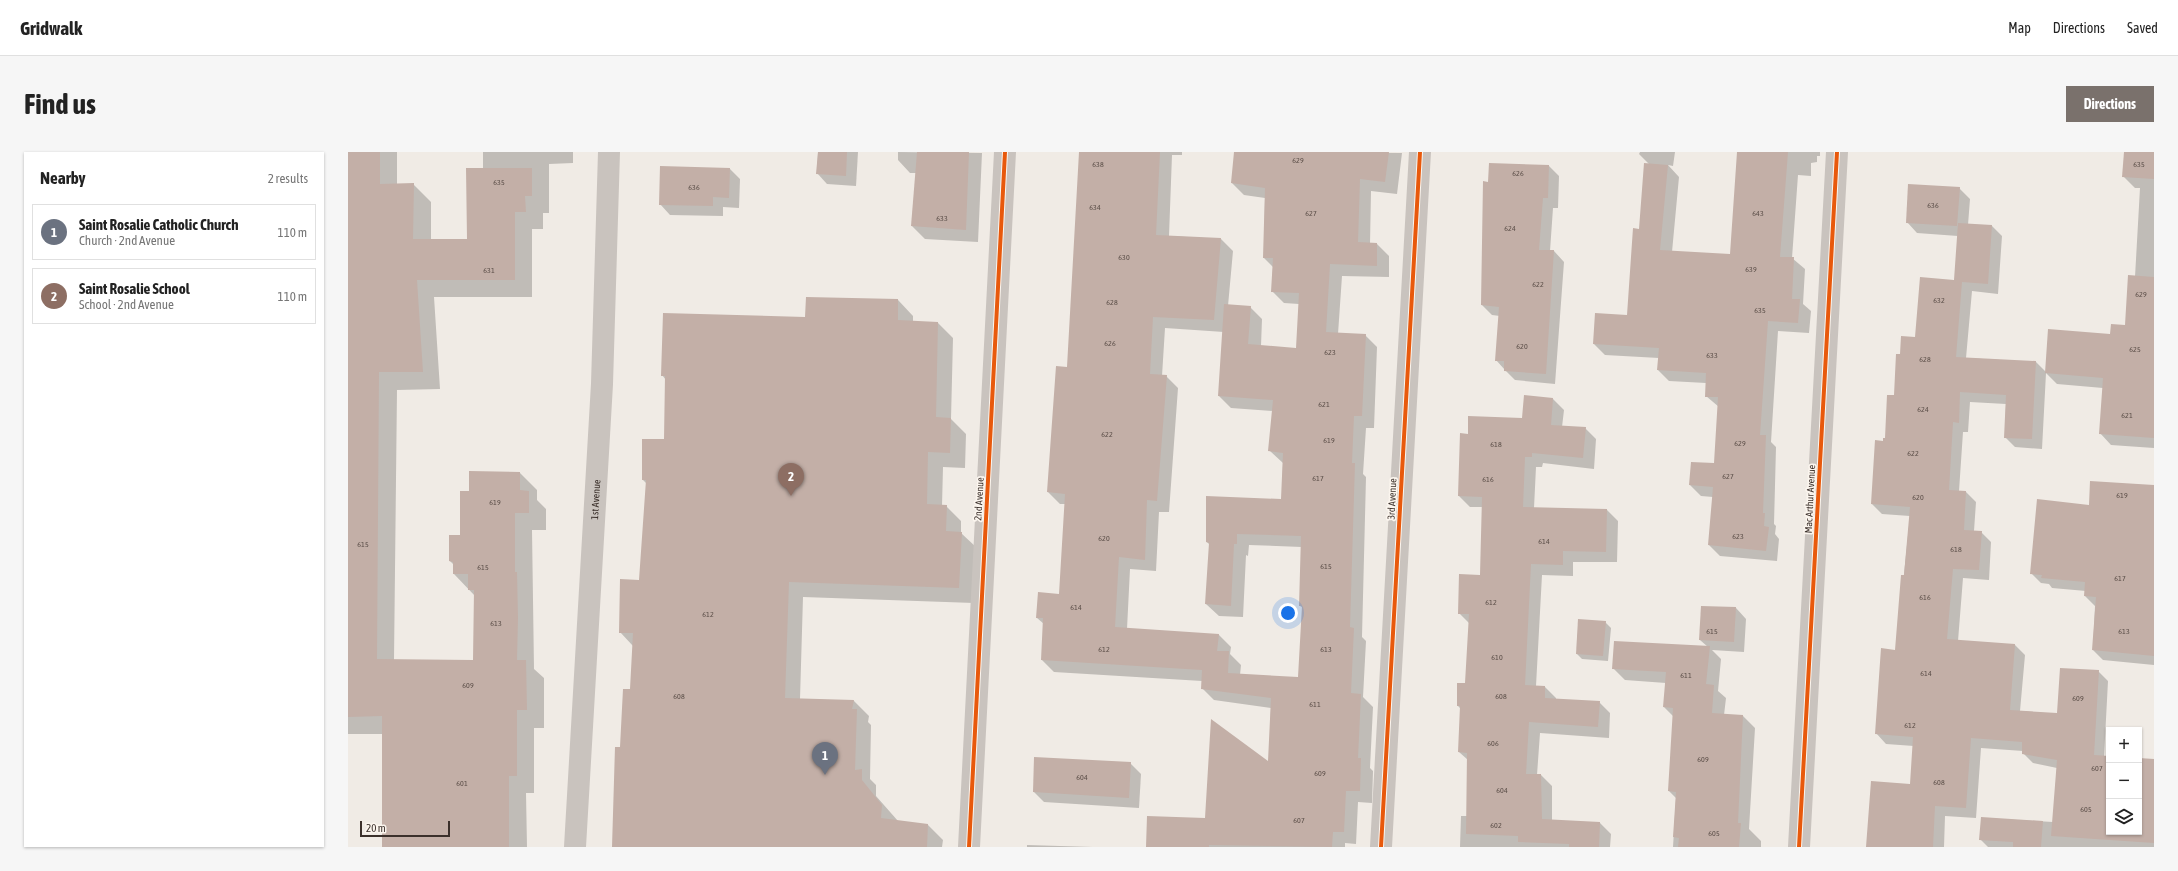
<!DOCTYPE html>
<html lang="en">
<head>
<meta charset="utf-8">
<style>
	body { margin:0; font-family:"Asap Condensed",sans-serif; background:#f6f6f6; color:#222 }
	.controls { position:absolute; right:12px; bottom:12px; display:grid; overflow:hidden; border-radius:0px; box-shadow:0 1px 3px #0004 }
	.controls button { width:36px; height:36px; display:grid; place-items:center; padding:0; border:0; border-bottom:1px solid #e0e0e0; background:#fff; color:#222; font:20px sans-serif }
	.scale { position:absolute; left:12px; bottom:10px; width:90px; box-sizing:border-box; padding-left:4px; border:2px solid #3b302b; border-top:0; font-size:11px; line-height:14px; white-space:nowrap; color:#3b302b; -webkit-text-stroke:3px #fbf5ee; paint-order:stroke }
	.you { position:absolute; left:940px; top:461px; width:14px; height:14px; margin:-10px; border:3px solid #fff; border-radius:50%; background:#1a73e8; box-shadow:0 0 0 6px #1a73e833 }
	.badge { display:grid; place-items:center; width:26px; height:26px; border-radius:50%; background:#7a716c; color:#fff; font-size:13px; font-weight:700 }
	.pin { position:absolute; translate:-50% -33px; filter:drop-shadow(0 1px 2px #0008) }
	.pin::after { content:''; position:absolute; top:21px; width:14px; height:12px; background:inherit; clip-path:polygon(0 0,100% 0,50% 100%) }
	.list { margin:0; padding:0; list-style:none }
	h2 { display:flex; justify-content:space-between; align-items:center; height:52px; margin:0; padding:0 16px; font-size:17px }
	h2 small { font-size:13px; font-weight:400; color:#767676 }
	.list li { display:grid; grid-template-columns:26px 1fr auto; gap:12px; align-items:center; box-sizing:border-box; height:56px; margin:0 8px 8px; padding:0 8px; border:1px solid #e0e0e0; border-radius:0px }
	.list b { display:block; font-size:15px; white-space:nowrap }
	.list p { margin:0; font-size:13px; white-space:nowrap; color:#767676 }
	.list em { font-size:13px; font-style:normal; color:#767676 }
	.icon { flex:none; width:22px; height:22px; fill:none; stroke:currentColor; stroke-width:2; stroke-linecap:round; stroke-linejoin:round }
	.map { position:relative; flex:none; width:1806px; height:695px; overflow:hidden; border-radius:0px }
	header { display:flex; align-items:center; gap:24px; box-sizing:border-box; height:56px; padding:0 20px; background:#fff; border-bottom:1px solid #e0e0e0 }
	header strong { font-size:19px }
	nav { display:flex; gap:22px; margin-inline-start:auto; font-size:14px }
	.intro { display:flex; align-items:center; justify-content:space-between; box-sizing:border-box; height:96px; padding:0 24px }
	h1 { margin:0; font-size:28px }
	.button { padding:10px 18px; border-radius:0px; background:#7a716c; color:#fff; font-size:14px; font-weight:700 }
	main { display:flex; gap:24px; padding:0 24px }
	aside { flex:1; background:#fff; border-radius:0px; box-shadow:0 1px 3px #0004 }
	.map>svg:first-child { display:block }
	.shadow { fill:#0003; fill-rule:evenodd }
	.building { fill:#c3afa7 }
	.lines { fill:none; stroke-linecap:round; stroke-linejoin:round }
	.minor { stroke:#c9c3be; stroke-width:22 }
	.tertiary { stroke:#c9c3be; stroke-width:22 }
	.cycleway-casing { stroke:#fbf5ee; stroke-width:6 }
	.cycleway { stroke:#e8590c; stroke-width:4 }
	.labels { text-anchor:middle; dominant-baseline:central; stroke-width:3.5; stroke-linejoin:round; paint-order:stroke }
	.number-label { font-size:8px; fill:#5d504a }
	.street-label { font-size:10px; fill:#3b302b; stroke:#fbf5ee }
</style>
</head>
<body>
<header>
<strong>Gridwalk</strong>
<nav><a>Map</a><a>Directions</a><a>Saved</a></nav>
</header>
<div class="intro"><h1>Find us</h1><a class="button">Directions</a></div>
<main>
<aside>
<h2>Nearby<small>2 results</small></h2>
<ul class="list">
<li><span class="badge" style="background:#6b7280">1</span><div><b>Saint Rosalie Catholic Church</b><p>Church · 2nd Avenue</p></div><em>110 m</em></li>
<li><span class="badge" style="background:#8d6e63">2</span><div><b>Saint Rosalie School</b><p>School · 2nd Avenue</p></div><em>110 m</em></li>
</ul>
</aside>
<div class="map">
<svg width="1806" height="695" viewBox="0 0 1806 695">
	<rect width="100%" height="100%" fill="#f0ebe5"/>
	<!-- shadow -->
	<g class="shadow">
		<polygon points="0,0 49,0 49,32 65,32 83,50 83,88 120,88 135,17 135,0 225,0 225,11 201,12 201,61 195,61 195,77 184,77 184,145 86,145 92,237 49,238 46,508 126,509 127,444 106,422 106,413 102,409 113,384 122,340 172,321 189,338 189,348 198,357 198,378 184,378 186,517 196,526 196,576 186,576 186,641 178,641 179,695 35,695 35,582 0,582"/>
		<polygon points="470,0 510,0 508,34 479,32 469,21"/>
		<polygon points="550,0 634,1 630,90 577,87 564,74 569,21 562,21 550,8"/>
		<path d="M 732,0 L 834,0 L 834,3 L 824,3 L 821,84 L 873,87 L 885,99 L 880,154 L 902,155 L 914,167 L 913,194 L 949,197 L 951,152 L 936,151 L 924,139 L 925,115 L 916,106 L 917,46 L 896,43 L 884,31 L 887,0 L 1054,1 L 1049,42 L 1023,39 L 1022,92 L 1029,92 L 1041,104 L 1041,125 L 994,124 L 990,182 L 1017,183 L 1029,195 L 1026,276 L 1018,276 L 1015,322 L 1018,325 L 1014,485 L 1018,489 L 1015,545 L 1025,555 L 1022,616 L 1025,619 L 1024,651 L 1010,650 L 1008,692 L 997,691 L 997,695 L 799,695 L 858,667 L 921,611 L 923,556 L 866,548 L 854,536 L 854,529 L 706,520 L 694,508 L 696,472 L 689,466 L 712,443 L 718,352 L 712,352 L 700,340 L 720,216 ZM 817,176 L 876,180 L 871,244 L 883,256 L 925,259 L 922,299 L 935,311 L 934,348 L 859,390 L 862,393 L 858,452 L 871,464 L 895,465 L 898,403 L 900,404 L 901,393 L 954,395 L 952,454 L 955,456 L 951,526 L 892,523 L 893,513 L 882,502 L 883,495 L 871,483 L 779,477 L 782,417 L 808,419 L 811,360 L 821,360 L 830,236 L 818,224 L 814,224 Z"/>
		<polygon points="1292,0 1327,0 1325,14 1320,13 1331,25 1324,100 1383,103 1390,0 1472,0 1472,4 1469,4 1469,10 1463,11 1463,24 1450,23 1444,106 1457,117 1455,152 1463,159 1461,181 1430,179 1423,290 1428,295 1426,372 1428,374 1427,382 1431,387 1429,409 1372,404 1361,393 1365,345 1353,344 1342,333 1367,312 1371,255 1358,244 1358,231 1321,229 1310,218 1311,206 1257,203 1246,192 1280,164 1301,12 1291,2"/>
		<polygon points="1777,0 1806,0 1806,296 1763,293 1752,281 1755,236 1709,232 1698,221 1694,297 1667,295 1657,285 1658,252 1622,250 1620,280 1615,280 1611,339 1618,340 1628,350 1626,379 1633,380 1643,390 1641,428 1615,426 1610,489 1667,493 1677,503 1672,559 1710,562 1750,519 1760,529 1756,605 1761,605 1761,680 1791,680 1791,607 1806,608 1806,695 1640,695 1632,687 1634,666 1705,670 1709,616 1685,611 1675,601 1675,599 1633,596 1628,666 1597,664 1596,695 1519,695 1563,633 1566,594 1538,592 1528,581 1548,499 1562,364 1534,362 1524,352 1547,244 1553,203 1568,186 1607,129 1610,84 1569,81 1559,70 1611,36 1622,47 1620,73 1644,74 1654,84 1650,142 1624,139 1618,206 1688,210 1698,220 1778,174 1787,125 1792,36 1787,36 1775,24"/>
		<polygon points="1201,14 1211,24 1210,56 1205,56 1202,99 1206,99 1216,110 1207,232 1167,228 1157,218 1148,208 1152,164 1144,163 1134,153 1141,31"/>
		<polygon points="313,15 382,17 392,27 391,56 375,55 375,64 322,63 312,52"/>
		<polygon points="550,148 565,164 565,170 590,171 605,186 603,267 618,282 617,316 595,315 594,354 598,354 613,369 613,381 629,396 626,451 455,445 452,547 506,549 521,564 520,570 523,573 522,627 528,633 528,644 550,669 580,673 595,688 594,695 265,695 273,596 283,538 285,494 272,480 292,429 299,332 295,328 317,288 318,228 314,223 458,166"/>
		<polygon points="1205,247 1216,258 1214,275 1237,276 1248,287 1246,317 1195,311 1194,315 1188,315 1186,356 1259,358 1270,369 1269,410 1225,410 1225,424 1194,423 1188,534 1197,535 1208,546 1208,548 1251,550 1262,561 1261,586 1192,581 1189,623 1193,623 1204,634 1204,669 1252,671 1263,682 1262,695 1112,695 1113,664 1119,664 1120,608 1111,600 1113,557 1110,554 1118,532 1122,472 1111,461 1133,424 1135,355 1122,355 1111,344 1121,283 1175,267"/>
		<polygon points="1806,334 1806,513 1755,508 1745,498 1747,454 1737,444 1738,439 1704,436 1701,432 1693,431 1683,421 1742,354"/>
		<polygon points="1388,456 1398,467 1396,500 1364,498 1373,507 1370,539 1378,546 1376,563 1395,564 1407,576 1401,677 1413,689 1413,695 1325,695 1328,646 1321,639 1326,565 1316,555 1318,531 1277,528 1265,516 1360,495 1352,488"/>
		<polygon points="1257,470 1263,476 1260,509 1234,507 1229,502"/>
		<polygon points="782,611 793,622 791,656 696,650 686,640"/>
		<polygon points="679,693 745,695 679,695"/>
	</g>
	<!-- building -->
	<g class="building">
		<polygon points="0,0 32,0 32,32 66,31 65,87 119,87 118,16 184,16 184,44 177,44 178,60 167,60 167,128 69,128 75,220 31,220 29,507 125,508 126,438 120,438 120,422 105,422 105,410 101,409 101,383 112,383 112,339 121,339 121,319 172,320 172,338 181,339 181,361 167,361 167,420 169,420 170,466 169,508 178,508 179,558 169,558 169,624 161,624 161,695 34,695 34,564 0,565"/>
		<polygon points="470,0 499,0 498,24 468,22"/>
		<polygon points="569,0 621,0 618,78 563,74"/>
		<polygon points="731,0 812,0 808,83 873,86 866,168 805,165 802,222 819,223 809,349 799,348 797,408 771,405 767,475 871,482 869,499 881,499 880,521 950,525 954,454 951,454 953,384 889,382 889,392 886,392 883,454 857,452 861,391 858,390 858,344 933,347 935,301 920,299 925,248 870,244 876,152 903,154 900,192 948,196 951,141 923,140 925,106 915,106 917,36 883,31 886,0 1041,0 1037,30 1012,27 1010,90 1029,91 1029,114 982,112 978,180 1018,182 1014,264 1006,264 1004,311 1007,311 1002,475 1006,476 1003,541 1013,542 1010,606 1013,606 1012,639 998,639 996,680 985,680 984,695 861,693 861,695 798,695 799,664 857,666 863,567 920,609 923,546 853,537 854,518 693,508 695,466 688,466 690,440 711,442 717,342 699,340 708,214 719,215"/>
		<polygon points="1389,0 1440,0 1432,105 1446,105 1444,147 1452,147 1450,171 1420,169 1412,283 1418,283 1415,361 1417,361 1416,374 1421,375 1418,399 1360,393 1365,335 1341,333 1343,310 1366,311 1370,245 1357,245 1358,221 1309,218 1311,196 1245,192 1247,161 1279,163 1285,76 1291,77 1296,11 1320,13 1312,98 1382,102"/>
		<polygon points="1776,0 1806,0 1806,27 1774,25"/>
		<polygon points="1141,11 1201,13 1200,46 1195,46 1191,98 1206,98 1198,222 1156,219 1156,209 1147,209 1151,155 1133,153 1135,29 1140,30"/>
		<polygon points="312,14 382,16 381,46 365,45 365,54 311,53"/>
		<polygon points="1560,32 1612,35 1609,74 1558,71"/>
		<polygon points="1610,71 1644,73 1640,132 1614,130 1608,205 1688,209 1684,287 1656,286 1658,243 1612,240 1611,271 1605,270 1601,338 1618,339 1616,378 1634,379 1631,418 1605,417 1599,487 1667,492 1662,558 1709,561 1712,516 1751,518 1746,603 1761,604 1761,680 1791,680 1791,606 1806,607 1806,691 1703,684 1709,608 1674,602 1674,590 1623,586 1618,656 1587,654 1585,695 1518,695 1523,629 1562,632 1565,585 1527,582 1533,496 1547,498 1553,423 1556,423 1562,355 1523,352 1527,288 1535,289 1535,286 1537,286 1539,243 1546,243 1548,202 1552,202 1553,184 1567,185 1572,125 1606,128"/>
		<polygon points="1780,123 1806,125 1806,286 1751,282 1755,226 1697,221 1700,177 1762,182 1763,172 1777,173"/>
		<polygon points="458,145 550,147 550,168 590,170 588,265 603,266 602,301 580,300 579,352 599,353 598,379 614,380 611,436 441,430 437,546 506,548 504,557 509,557 507,618 514,617 514,628 534,653 533,666 580,672 579,695 264,695 267,595 272,595 275,537 282,537 285,481 271,481 272,427 291,428 298,328 294,328 294,287 316,287 317,224 313,224 315,161 457,165"/>
		<polygon points="1176,243 1205,246 1203,273 1238,275 1235,306 1184,301 1184,305 1177,305 1175,355 1259,357 1258,400 1215,399 1215,413 1183,412 1177,533 1197,534 1197,546 1252,549 1250,575 1181,570 1178,622 1193,622 1194,667 1252,670 1251,695 1221,695 1221,692 1170,690 1170,684 1118,682 1119,601 1110,600 1112,554 1109,554 1109,531 1117,531 1121,462 1110,462 1111,422 1132,423 1134,345 1110,344 1112,281 1120,282 1120,264 1174,266"/>
		<polygon points="1742,329 1806,333 1806,504 1744,498 1748,445 1736,444 1737,430 1693,426 1694,423 1682,422 1689,347 1741,353"/>
		<polygon points="1353,454 1388,455 1386,490 1351,488"/>
		<polygon points="1230,467 1258,469 1255,504 1228,502"/>
		<polygon points="1266,489 1362,494 1358,532 1366,533 1364,561 1395,563 1390,671 1393,671 1391,695 1330,695 1331,686 1325,685 1328,640 1320,639 1325,556 1315,555 1318,520 1264,517"/>
		<polygon points="686,605 783,610 781,646 685,640"/>
		<polygon points="1633,665 1695,669 1693,695 1665,695 1665,690 1631,688"/>
	</g>
	<g class="lines">
		<!-- minor -->
		<g class="minor">
			<path id="s1" d="M 227,695 L 254,232 L 261,0"/>
			<polyline points="621,695 657,0"/>
			<polyline points="1033,695 1072,0"/>
		</g>
		<!-- tertiary -->
		<polyline class="tertiary" points="1451,695 1489,0"/>
		<defs>
			<g id="cycleway">
				<polyline points="621,695 657,0"/>
				<polyline points="1033,695 1072,0"/>
				<polyline points="1451,695 1489,0"/>
			</g>
		</defs>
		<!-- cycleway casing -->
		<use href="#cycleway" class="cycleway-casing"/>
		<!-- cycleway -->
		<use href="#cycleway" class="cycleway"/>
	</g>
	<g class="labels">
		<!-- number labels -->
		<g class="number-label">
			<text x="950" y="8">629</text>
			<text x="750" y="12">638</text>
			<text x="1791" y="12">635</text>
			<text x="1170" y="21">626</text>
			<text x="151" y="30">635</text>
			<text x="346" y="35">636</text>
			<text x="1585" y="53">636</text>
			<text x="747" y="55">634</text>
			<text x="963" y="61">627</text>
			<text x="1410" y="61">643</text>
			<text x="594" y="66">633</text>
			<text x="1162" y="76">624</text>
			<text x="776" y="105">630</text>
			<text x="1403" y="117">639</text>
			<text x="141" y="118">631</text>
			<text x="1190" y="132">622</text>
			<text x="1793" y="142">629</text>
			<text x="1591" y="148">632</text>
			<text x="764" y="150">628</text>
			<text x="1412" y="158">635</text>
			<text x="762" y="191">626</text>
			<text x="1174" y="194">620</text>
			<text x="1787" y="197">625</text>
			<text x="982" y="200">623</text>
			<text x="1364" y="203">633</text>
			<text x="1577" y="207">628</text>
			<text x="976" y="252">621</text>
			<text x="1575" y="257">624</text>
			<text x="1779" y="263">621</text>
			<text x="759" y="282">622</text>
			<text x="981" y="288">619</text>
			<text x="1392" y="291">629</text>
			<text x="1148" y="292">618</text>
			<text x="1565" y="301">622</text>
			<text x="1380" y="324">627</text>
			<text x="970" y="326">617</text>
			<text x="1140" y="327">616</text>
			<text x="1774" y="343">619</text>
			<text x="1570" y="345">620</text>
			<text x="147" y="350">619</text>
			<text x="1390" y="384">623</text>
			<text x="756" y="386">620</text>
			<text x="1196" y="389">614</text>
			<text x="15" y="392">615</text>
			<text x="1608" y="397">618</text>
			<text x="978" y="414">615</text>
			<text x="135" y="415">615</text>
			<text x="1772" y="426">617</text>
			<text x="1577" y="445">616</text>
			<text x="1143" y="450">612</text>
			<text x="728" y="455">614</text>
			<text x="360" y="462">612</text>
			<text x="148" y="471">613</text>
			<text x="1364" y="479">615</text>
			<text x="1776" y="479">613</text>
			<text x="756" y="497">612</text>
			<text x="978" y="497">613</text>
			<text x="1149" y="505">610</text>
			<text x="1578" y="521">614</text>
			<text x="1338" y="523">611</text>
			<text x="120" y="533">609</text>
			<text x="331" y="544">608</text>
			<text x="1153" y="544">608</text>
			<text x="1730" y="546">609</text>
			<text x="967" y="552">611</text>
			<text x="1562" y="573">612</text>
			<text x="1145" y="591">606</text>
			<text x="1355" y="607">609</text>
			<text x="1749" y="616">607</text>
			<text x="972" y="621">609</text>
			<text x="734" y="625">604</text>
			<text x="1591" y="630">608</text>
			<text x="114" y="631">601</text>
			<text x="1154" y="638">604</text>
			<text x="1738" y="657">605</text>
			<text x="951" y="668">607</text>
			<text x="1148" y="673">602</text>
			<text x="1366" y="681">605</text>
		</g>
		<!-- street labels -->
		<g class="street-label">
			<text transform="translate(631 347) rotate(-87)">2nd Avenue</text>
			<text transform="translate(1044 347) rotate(-87)">3rd Avenue</text>
			<text transform="translate(1462 347) rotate(-87)">Mac Arthur Avenue</text>
			<text stroke="none"><textPath href="#s1" startOffset="348">1st Avenue</textPath></text>
		</g>
	</g>
</svg>
<div class="controls">
<button>+</button>
<button>−</button>
<button><svg class="icon" aria-label="layers" viewBox="0 0 24 24"><path d="M12 4l9 5-9 5-9-5zM3 14l9 5 9-5"/></svg></button>
</div>
<div class="scale">20 m</div>
<div class="you"></div>
<div class="pin badge" style="left:477px;top:623px;background:#6b7280">1</div>
<div class="pin badge" style="left:443px;top:344px;background:#8d6e63">2</div>
</div>
</main>
</body>
</html>
